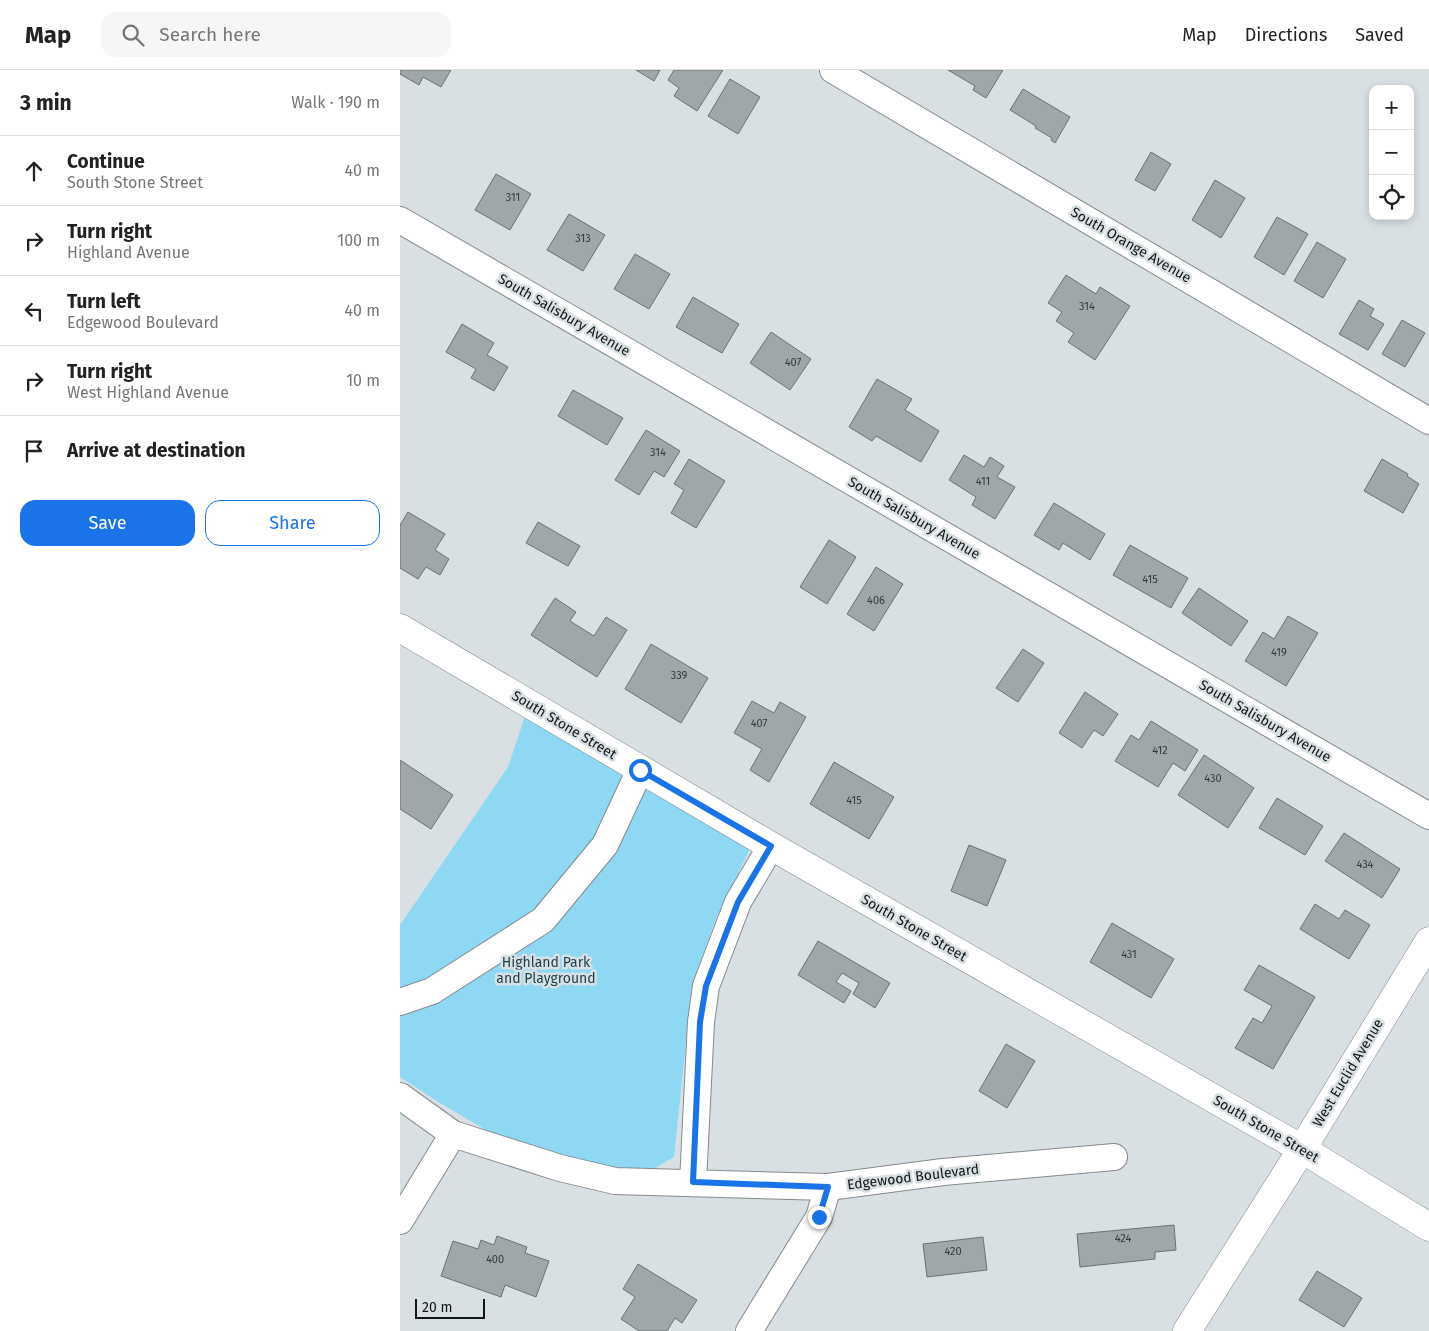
<!DOCTYPE html>
<html lang="en">
<head>
<meta charset="utf-8">
<style>
	body { margin:0; font-family:"Fira Sans",sans-serif; background:#f6f6f6; color:#222 }
	.controls { position:absolute; right:15px; top:15px; display:grid; overflow:hidden; border-radius:10px; box-shadow:0 2px 8px #0003 }
	.controls button { width:45px; height:45px; display:grid; place-items:center; padding:0; border:0; border-bottom:1px solid #e0e0e0; background:#fff; color:#222; font:25px sans-serif }
	.scale { position:absolute; left:15px; bottom:12px; width:70px; box-sizing:border-box; padding-left:5px; border:2px solid #121516; border-top:0; font-size:14px; line-height:18px; white-space:nowrap; color:#121516; -webkit-text-stroke:4px #d8e0e3; paint-order:stroke }
	.stop { position:absolute; width:15px; height:15px; margin:-11px; border:4px solid #1a73e8; border-radius:50%; background:#fff }
	.stop.end { background:#1a73e8; border-color:#fff; box-shadow:0 1px 5px #0008 }
	.list { margin:0; padding:0; list-style:none }
	h2 { display:flex; justify-content:space-between; align-items:center; height:65px; margin:0; padding:0 20px; font-size:21px }
	h2 small { font-size:16px; font-weight:400; color:#767676 }
	.list li { display:grid; grid-template-columns:32px 1fr auto; gap:15px; align-items:center; box-sizing:border-box; height:70px; padding:0 20px; border-top:1px solid #e0e0e0 }
	.list b { display:block; font-size:19px; white-space:nowrap }
	.list p { margin:0; font-size:16px; white-space:nowrap; color:#767676 }
	.list em { font-size:16px; font-style:normal; color:#767676 }
	.actions { display:flex; gap:10px; padding:15px 20px }
	.actions a { flex:1; padding:11px 0; border:1px solid #1a73e8; border-radius:15px; text-align:center; font-size:18px; color:#1a73e8 }
	.actions .main { background:#1a73e8; color:#fff }
	.icon { flex:none; width:28px; height:28px; fill:none; stroke:currentColor; stroke-width:2; stroke-linecap:round; stroke-linejoin:round }
	.map { position:relative; flex:none; width:1029px; height:1261px; overflow:hidden }
	header { display:flex; align-items:center; gap:30px; box-sizing:border-box; height:70px; padding:0 25px; background:#fff; border-bottom:1px solid #e0e0e0 }
	header strong { font-size:24px }
	nav { display:flex; gap:28px; margin-inline-start:auto; font-size:18px }
	.search { width:350px; height:45px; background:#f6f6f6; display:flex; align-items:center; gap:12px; box-sizing:border-box; padding:0 18px; border-radius:15px; color:#767676; font-size:19px }
	main { display:flex }
	aside { flex:1; background:#fff }
	.map>svg:first-child { display:block }
	.green { fill:#8fd8f4 }
	.building { fill:#a0a7aa; stroke:#6b7174 }
	.lines { fill:none; stroke-linecap:round; stroke-linejoin:round }
	.minor-casing { stroke:#848b8e; stroke-width:28 }
	.tertiary-casing { stroke:#848b8e; stroke-width:29 }
	.minor { stroke:#fff; stroke-width:26 }
	.tertiary { stroke:#fff; stroke-width:28 }
	.route { stroke:#1a73e8; stroke-width:6 }
	.labels { text-anchor:middle; dominant-baseline:central; stroke-width:5; stroke-linejoin:round; paint-order:stroke }
	.number-label { font-size:11px; fill:#363a3b }
	.street-label { font-size:14px; fill:#121516; stroke:#d8e0e3 }
	.park-label { font-size:14px; fill:#193e4b; stroke:#d8e0e3 }
</style>
</head>
<body>
<header>
<strong>Map</strong>
<div class="search"><svg class="icon" aria-label="search" viewBox="0 0 24 24"><circle cx="10" cy="10" r="6"/><path d="M15 15l6 6"/></svg>Search here</div>
<nav><a>Map</a><a>Directions</a><a>Saved</a></nav>
</header>
<main>
<aside>
<h2>3 min<small>Walk · 190 m</small></h2>
<ul class="list">
<li><svg class="icon" aria-label="ahead" viewBox="0 0 24 24"><path d="M12 20V5M6 11l6-6 6 6"/></svg><div><b>Continue</b><p>South Stone Street</p></div><em>40 m</em></li>
<li><svg class="icon" aria-label="right" viewBox="0 0 24 24"><path d="M7 20v-9h11M14 6l5 5-5 5"/></svg><div><b>Turn right</b><p>Highland Avenue</p></div><em>100 m</em></li>
<li><svg class="icon" aria-label="left" viewBox="0 0 24 24"><path d="M17 20v-9H6M10 6l-5 5 5 5"/></svg><div><b>Turn left</b><p>Edgewood Boulevard</p></div><em>40 m</em></li>
<li><svg class="icon" aria-label="right" viewBox="0 0 24 24"><path d="M7 20v-9h11M14 6l5 5-5 5"/></svg><div><b>Turn right</b><p>West Highland Avenue</p></div><em>10 m</em></li>
<li><svg class="icon" aria-label="arrive" viewBox="0 0 24 24"><path d="M6 21V4h12l-3 4 3 4H6"/></svg><div><b>Arrive at destination</b></div></li>
</ul>
<div class="actions"><a class="main">Save</a><a>Share</a></div>
</aside>
<div class="map">
<svg width="1029" height="1261" viewBox="0 0 1029 1261">
	<rect width="100%" height="100%" fill="#d8e0e3"/>
	<!-- green -->
	<polygon class="green" points="126,643 350,779 315,851 292,916 274,1087 255,1098 217,1101 91,1063 35,1030 0,1007 0,855 108,697"/>
	<!-- building -->
	<g class="building">
		<polygon points="0,0 51,0 41,17 23,7 19,15 0,4"/>
		<polygon points="236,0 260,0 254,11"/>
		<polygon points="274,0 323,0 297,41 274,26 279,18 268,10"/>
		<polygon points="548,0 603,0 586,28 573,20 575,16"/>
		<polygon points="330,9 360,27 338,64 308,46"/>
		<polygon points="623,19 670,47 655,73 651,70 652,68 635,58 636,56 610,40"/>
		<polygon points="751,82 771,94 755,121 735,110"/>
		<polygon points="96,104 131,124 110,160 75,140"/>
		<polygon points="815,110 845,128 821,168 792,150"/>
		<polygon points="169,144 205,165 183,201 147,180"/>
		<polygon points="877,147 908,164 884,205 854,187"/>
		<polygon points="917,172 946,189 923,228 894,211"/>
		<polygon points="235,184 270,204 249,239 214,219"/>
		<polygon points="666,205 696,224 700,217 730,236 695,290 668,272 674,263 656,251 662,242 648,233"/>
		<polygon points="293,227 339,254 322,283 276,257"/>
		<polygon points="959,230 974,239 970,246 984,254 968,280 939,264"/>
		<polygon points="1002,250 1025,263 1005,297 982,284"/>
		<polygon points="62,254 94,273 87,285 108,297 94,321 71,308 76,299 46,282"/>
		<polygon points="371,262 411,289 390,320 350,293"/>
		<polygon points="477,309 512,329 505,340 539,361 521,392 476,366 472,371 449,357"/>
		<polygon points="173,320 223,348 207,375 158,346"/>
		<polygon points="246,360 280,381 264,407 254,401 239,425 215,410"/>
		<polygon points="564,385 584,397 590,387 604,396 597,407 615,417 595,449 572,435 576,427 549,410"/>
		<polygon points="289,389 325,411 296,458 271,443 284,420 274,414"/>
		<polygon points="982,389 1008,404 1007,406 1019,414 1003,443 964,421"/>
		<polygon points="654,433 705,464 690,490 663,473 659,480 634,465"/>
		<polygon points="8,442 45,464 35,480 49,489 40,505 26,497 18,509 0,498 0,455"/>
		<polygon points="138,452 180,476 168,496 126,473"/>
		<polygon points="429,470 456,487 427,534 400,517"/>
		<polygon points="730,475 788,508 771,538 713,505"/>
		<polygon points="476,497 503,514 474,561 447,544"/>
		<polygon points="799,518 848,551 831,576 782,543"/>
		<polygon points="155,528 176,542 170,551 194,566 206,547 227,560 197,607 131,565"/>
		<polygon points="888,546 918,563 886,616 845,591 863,562 874,569"/>
		<polygon points="251,574 308,608 281,653 225,619"/>
		<polygon points="623,579 644,593 618,632 596,618"/>
		<polygon points="685,622 718,644 703,666 694,660 682,678 659,663"/>
		<polygon points="352,631 374,643 380,632 406,647 369,712 350,700 362,679 334,663"/>
		<polygon points="751,651 798,680 785,701 773,693 758,717 715,691 731,665 739,670"/>
		<polygon points="804,685 854,718 828,758 778,725"/>
		<polygon points="0,690 53,725 31,759 0,739"/>
		<polygon points="434,692 494,727 469,769 410,734"/>
		<polygon points="877,728 923,756 905,785 859,758"/>
		<polygon points="944,763 1000,799 982,828 925,791"/>
		<polygon points="569,775 606,790 587,836 551,821"/>
		<polygon points="915,834 939,849 945,840 970,855 949,889 900,859"/>
		<polygon points="712,853 774,889 751,928 690,892"/>
		<polygon points="418,871 490,913 475,938 453,924 459,913 442,903 436,912 451,921 444,933 398,905"/>
		<polygon points="859,895 915,927 873,999 835,978 853,948 862,953 872,936 844,920"/>
		<polygon points="606,974 635,991 607,1038 579,1021"/>
		<polygon points="774,1155 776,1180 755,1182 755,1189 680,1197 677,1164"/>
		<polygon points="97,1166 127,1177 125,1183 149,1191 136,1227 105,1215 101,1227 41,1206 53,1171 78,1179 81,1170 94,1175"/>
		<polygon points="583,1167 587,1200 527,1207 523,1174"/>
		<polygon points="238,1194 297,1230 282,1253 275,1248 267,1261 239,1261 221,1249 235,1227 223,1219"/>
		<polygon points="917,1201 962,1228 944,1257 899,1230"/>
	</g>
	<g class="lines">
		<defs>
			<g id="minor">
				<polyline points="433,0 1029,351"/>
				<polyline points="0,150 1029,746"/>
				<polyline points="0,932 32,921 143,850 205,775 240,700"/>
				<polyline points="0,1026 53,1064 160,1098 215,1111 428,1117 543,1102 714,1087"/>
				<polyline points="293,1112 301,952 306,916 338,832 371,776"/>
				<polyline points="0,1151 53,1064"/>
				<polyline points="349,1261 419,1147 428,1117"/>
			</g>
			<g id="tertiary">
				<polyline points="0,558 371,776 902,1079 1029,1157"/>
				<polyline points="787,1261 902,1079 1029,871"/>
			</g>
		</defs>
		<!-- minor casing -->
		<use href="#minor" class="minor-casing"/>
		<!-- tertiary casing -->
		<use href="#tertiary" class="tertiary-casing"/>
		<!-- minor -->
		<use href="#minor" class="minor"/>
		<!-- tertiary -->
		<use href="#tertiary" class="tertiary"/>
	</g>
	<g class="lines">
		<!-- route -->
		<polyline class="route" points="240,700 371,776 338,832 306,916 300,952 293,1112 428,1117 419,1147"/>
	</g>
	<g class="labels">
		<!-- number labels -->
		<g class="number-label">
			<text x="113" y="127">311</text>
			<text x="183" y="168">313</text>
			<text x="687" y="236">314</text>
			<text x="393" y="292">407</text>
			<text x="258" y="382">314</text>
			<text x="583" y="411">411</text>
			<text x="750" y="509">415</text>
			<text x="476" y="530">406</text>
			<text x="879" y="582">419</text>
			<text x="279" y="605">339</text>
			<text x="359" y="653">407</text>
			<text x="760" y="680">412</text>
			<text x="813" y="708">430</text>
			<text x="454" y="730">415</text>
			<text x="965" y="794">434</text>
			<text x="729" y="884">431</text>
			<text x="723" y="1168">424</text>
			<text x="553" y="1181">420</text>
			<text x="95" y="1189">400</text>
		</g>
		<!-- street labels -->
		<g class="street-label">
			<text transform="translate(731 175) rotate(30)">South Orange Avenue</text>
			<text transform="translate(164 245) rotate(30)">South Salisbury Avenue</text>
			<text transform="translate(514 448) rotate(30)">South Salisbury Avenue</text>
			<text transform="translate(865 651) rotate(30)">South Salisbury Avenue</text>
			<text transform="translate(164 655) rotate(31)">South Stone Street</text>
			<text transform="translate(514 858) rotate(30)">South Stone Street</text>
			<text transform="translate(948 1003) rotate(-59)">West Euclid Avenue</text>
			<text transform="translate(866 1059) rotate(30)">South Stone Street</text>
			<text transform="translate(513 1107) rotate(-7)">Edgewood Boulevard</text>
		</g>
		<!-- park labels -->
		<g class="park-label">
			<text x="146" y="892">Highland Park<tspan x="146" dy="16">and Playground</tspan></text>
		</g>
	</g>
</svg>
<div class="controls">
<button>+</button>
<button>−</button>
<button><svg class="icon" aria-label="locate" viewBox="0 0 24 24"><circle cx="12" cy="12" r="6"/><path d="M12 2v4M12 18v4M2 12h4M18 12h4"/></svg></button>
</div>
<div class="scale">20 m</div>
<div class="stop" style="left:240px;top:700px"></div>
<div class="stop end" style="left:419px;top:1147px"></div>
</div>
</main>
</body>
</html>
